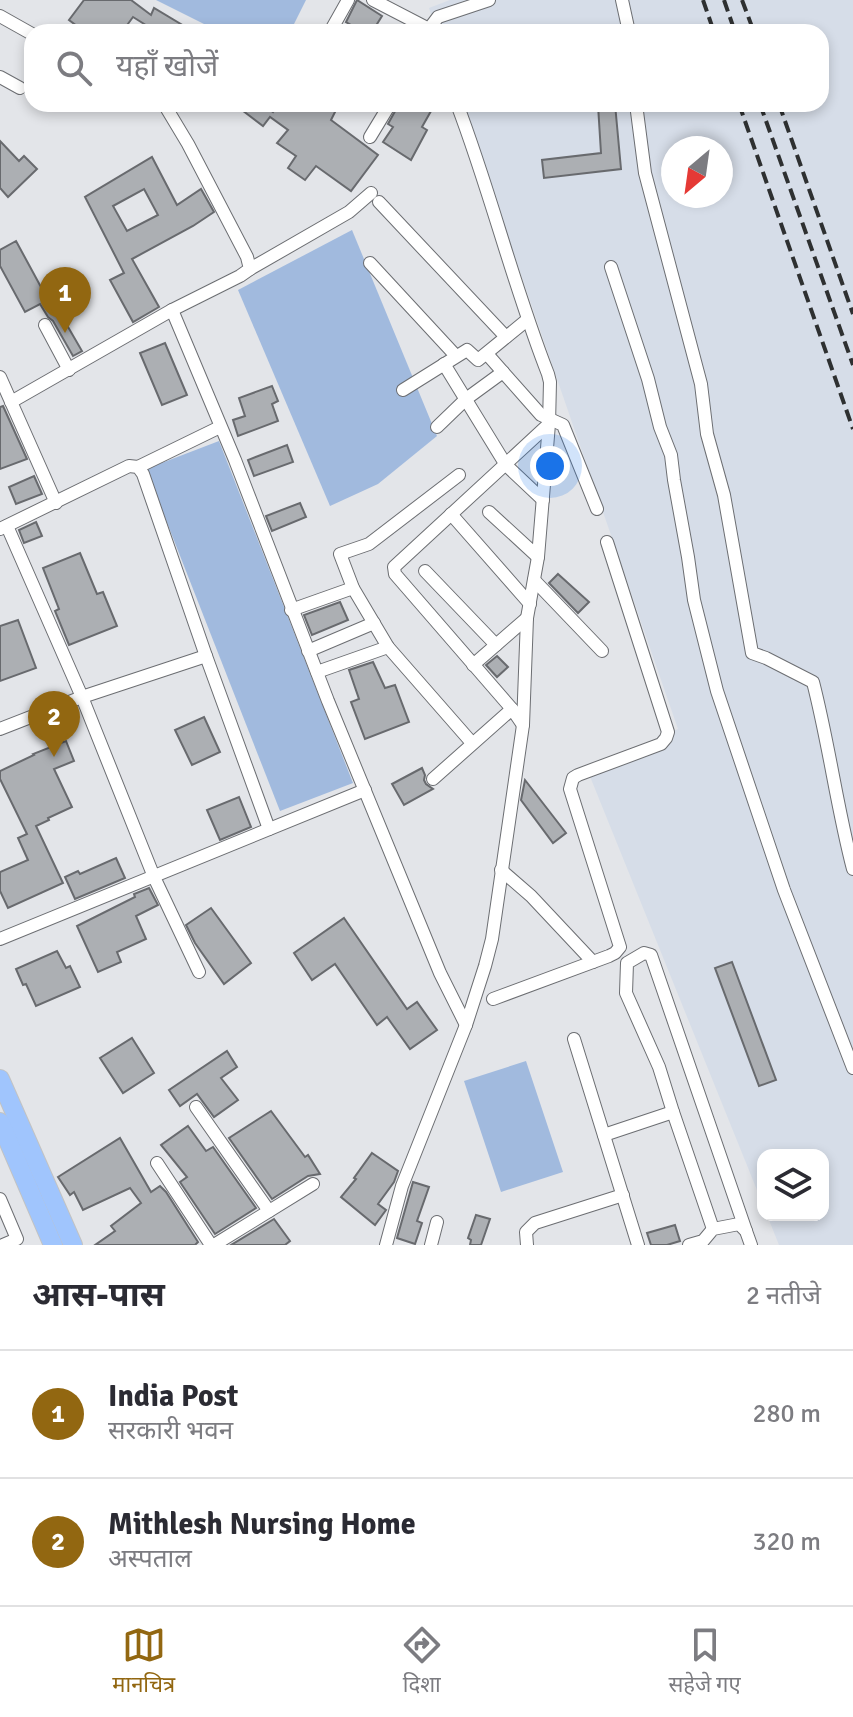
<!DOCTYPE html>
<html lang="hi">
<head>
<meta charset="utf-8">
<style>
	body { margin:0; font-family:Signika,"Noto Sans Devanagari",sans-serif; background:#f2f2f3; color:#2b2b33 }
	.controls { position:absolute; right:24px; bottom:24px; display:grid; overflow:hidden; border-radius:16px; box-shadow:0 4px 12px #0003 }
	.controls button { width:72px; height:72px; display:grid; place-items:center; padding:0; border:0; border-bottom:2px solid #e1e1e2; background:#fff; color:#2b2b33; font:40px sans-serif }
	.compass { position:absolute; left:661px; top:136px; width:72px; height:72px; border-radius:50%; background:#fff; box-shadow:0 4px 12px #0003; rotate:209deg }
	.you { position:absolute; left:550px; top:466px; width:28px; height:28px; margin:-20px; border:6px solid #fff; border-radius:50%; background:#1a73e8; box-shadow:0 0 0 12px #1a73e833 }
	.badge { display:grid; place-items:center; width:52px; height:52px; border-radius:50%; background:#926711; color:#fff; font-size:26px; font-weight:700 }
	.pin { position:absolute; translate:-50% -66px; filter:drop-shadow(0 2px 4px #0008) }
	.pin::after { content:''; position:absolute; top:42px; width:28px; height:24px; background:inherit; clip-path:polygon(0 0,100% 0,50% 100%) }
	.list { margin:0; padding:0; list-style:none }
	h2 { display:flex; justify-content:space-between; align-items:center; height:104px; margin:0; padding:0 32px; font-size:34px }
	h2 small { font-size:26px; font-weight:400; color:#7c7c81 }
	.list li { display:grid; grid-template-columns:52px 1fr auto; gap:24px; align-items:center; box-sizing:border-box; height:128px; padding:0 32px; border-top:2px solid #e1e1e2 }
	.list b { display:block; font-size:30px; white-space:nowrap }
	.list p { margin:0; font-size:26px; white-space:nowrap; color:#7c7c81 }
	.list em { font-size:26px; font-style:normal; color:#7c7c81 }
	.icon { flex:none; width:44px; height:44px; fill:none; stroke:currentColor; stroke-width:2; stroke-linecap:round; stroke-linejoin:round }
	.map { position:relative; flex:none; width:853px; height:1245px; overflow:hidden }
	.search { position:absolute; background:#fff; box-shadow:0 4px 12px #0003; left:24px; right:24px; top:24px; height:88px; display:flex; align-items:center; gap:20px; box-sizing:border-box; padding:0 28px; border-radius:24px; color:#7c7c81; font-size:30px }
	.sheet { height:360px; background:#fff }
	nav { display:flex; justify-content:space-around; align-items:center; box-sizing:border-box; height:112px; border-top:2px solid #e1e1e2; background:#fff; font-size:22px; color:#7c7c81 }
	nav a { display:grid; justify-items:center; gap:4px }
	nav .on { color:#926711 }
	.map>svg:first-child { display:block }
	.built { fill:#d6dde8; fill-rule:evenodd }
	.green { fill:#a1bade }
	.building { fill:#acafb3; stroke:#686a6e; stroke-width:2; fill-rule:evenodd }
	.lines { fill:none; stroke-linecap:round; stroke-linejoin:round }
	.minor-casing { stroke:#6c6e72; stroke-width:14 }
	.highway-casing { stroke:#c2c3c3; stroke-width:20 }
	.minor { stroke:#fff; stroke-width:12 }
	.highway { stroke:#a0c5fd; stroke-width:18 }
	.rail { stroke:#2e3031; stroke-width:4; stroke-dasharray:12 6; stroke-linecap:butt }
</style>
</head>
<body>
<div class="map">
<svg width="853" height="1245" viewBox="0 0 853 1245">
	<rect width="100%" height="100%" fill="#e3e5e9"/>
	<!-- built -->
	<path class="built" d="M 450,0 L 853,0 L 853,1245 L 779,1245 L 767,1215 L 823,1215 L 823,1155 L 763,1155 L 763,1205 L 587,769 L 678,729 L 462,104 L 821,104 L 821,32 L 437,32 L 429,8 ZM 673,148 L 721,148 L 721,196 L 673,196 Z"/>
	<!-- green -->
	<g class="green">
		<polygon points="156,0 306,0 290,32 220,32"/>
		<polygon points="352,230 437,436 378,484 330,506 238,290"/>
		<polygon points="219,441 353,783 280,811 146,469"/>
		<polygon points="526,1061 563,1172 501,1192 464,1081"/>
	</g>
	<!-- building -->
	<g class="building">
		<polygon points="84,0 131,0 151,15 154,8 194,32 157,32 133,17 122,32 85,32 69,20"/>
		<polygon points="357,0 382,16 372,32 363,32 346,22"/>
		<polygon points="234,104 262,104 273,112 279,104 339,104 331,120 378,155 351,191 316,166 305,180 288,168 296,156 277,143 288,130 270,117 263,126"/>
		<polygon points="399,104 419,104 431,111 422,127 427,130 411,160 383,142 393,127 388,124"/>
		<polygon points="615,104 621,169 544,178 542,160 601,153 598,105"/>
		<polygon points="0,141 19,161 24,156 37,169 8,197 0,188"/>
		<path d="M 152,157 L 177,205 L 201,189 L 214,212 L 193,226 L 132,259 L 159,307 L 133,322 L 110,280 L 124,273 L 85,197 ZM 144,189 L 158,215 L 127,231 L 113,206 Z"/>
		<polygon points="16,241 54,311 57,308 82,351 73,356 53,321 48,317 40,304 25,312 0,266 0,250"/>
		<polygon points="165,343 187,395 162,405 140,353"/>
		<polygon points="272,386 278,401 272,404 278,421 238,436 233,420 245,416 239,398"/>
		<polygon points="3,406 27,459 0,469 0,407"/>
		<polygon points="287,445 293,462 254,476 248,460"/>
		<polygon points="34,476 42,494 16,504 9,487"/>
		<polygon points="300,503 306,517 272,531 266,516"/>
		<polygon points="36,522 42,536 24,543 19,530"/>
		<polygon points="80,553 97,594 103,592 117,626 69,645 55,611 59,609 43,568"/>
		<polygon points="558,574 589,602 578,613 549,583"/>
		<polygon points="340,602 348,620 312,635 304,615"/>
		<polygon points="18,620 36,668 0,681 0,626"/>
		<polygon points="497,656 508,667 497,677 486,665"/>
		<polygon points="373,662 385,688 395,685 409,722 365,739 351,702 359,699 349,670"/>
		<polygon points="204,717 220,752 192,765 175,730"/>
		<polygon points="66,741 74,761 54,769 72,807 48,818 49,820 36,826 63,883 8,908 0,891 0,872 28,860 18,838 27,834 0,779 0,771 34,755 33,754"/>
		<polygon points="422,768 425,775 424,780 426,784 433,789 404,805 392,784"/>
		<polygon points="525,780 566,833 553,843 521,800"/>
		<polygon points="239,797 251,827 220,840 207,810"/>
		<polygon points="116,858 125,878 75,899 65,877 78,871 80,874"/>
		<polygon points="149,888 158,905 136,916 146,939 117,952 121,962 98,972 77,926 135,897 134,894"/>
		<polygon points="211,908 251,963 224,984 195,943 186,925"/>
		<polygon points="344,918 407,1009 417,1002 437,1030 410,1049 387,1017 377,1025 335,964 312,980 294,953"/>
		<polygon points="57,951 66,968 70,966 80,987 36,1006 26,984 23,985 16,969"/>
		<polygon points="732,962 776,1080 759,1086 715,968"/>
		<polygon points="132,1038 154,1073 123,1093 100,1058"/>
		<polygon points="227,1051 237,1067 221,1078 238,1100 214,1117 197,1094 180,1106 169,1090"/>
		<polygon points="271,1111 305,1157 308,1155 320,1174 308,1176 272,1199 229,1138"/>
		<polygon points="188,1126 206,1151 213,1147 256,1208 215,1234 180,1182 187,1177 161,1145"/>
		<polygon points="120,1138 151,1192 160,1186 166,1192 198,1242 195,1245 95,1245 115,1231 111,1226 141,1203 130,1188 83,1210 74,1192 70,1195 58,1177"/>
		<polygon points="372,1153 398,1171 394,1182 378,1204 386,1210 375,1225 341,1197 356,1179 354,1178"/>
		<polygon points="413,1182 429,1187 417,1221 422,1223 415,1244 397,1238"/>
		<polygon points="476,1215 490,1219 481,1245 470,1245 471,1240 468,1238"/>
		<polygon points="274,1219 290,1241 285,1245 231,1245"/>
		<polygon points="675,1225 680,1241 667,1245 651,1245 647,1233"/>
	</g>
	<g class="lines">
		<defs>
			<g id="minor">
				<polyline points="373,0 429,29"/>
				<polyline points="622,0 629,32"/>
				<polyline points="0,16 32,34"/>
				<polyline points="330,32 348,0"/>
				<polyline points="429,32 429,29 438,17 489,0"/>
				<polyline points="0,77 20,88"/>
				<path d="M 636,104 L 645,173 L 701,384 L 707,434 L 724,495 L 752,653 L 766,658 L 813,682 C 829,744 837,808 853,869"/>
				<polyline points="370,137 390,104"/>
				<polyline points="379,202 506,337"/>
				<polyline points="370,263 456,356"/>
				<polyline points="611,267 648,379 660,427 671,455 674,480 688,557 694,600 717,691 784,890 853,1068"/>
				<polyline points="250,269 349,212 371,193"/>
				<polyline points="172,310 235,460 328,701 440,973 466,1025"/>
				<polyline points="45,325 69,370"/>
				<polyline points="487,354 541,415 563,425 597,509"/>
				<polyline points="444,364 506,465 543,500"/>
				<polyline points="0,377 56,503"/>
				<polyline points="403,390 467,350 478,360 527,320"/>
				<polyline points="11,402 172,310 240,276 250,269 247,257 188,144 164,104"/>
				<polyline points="437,427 466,399 503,372"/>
				<polyline points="138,467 220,427"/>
				<polyline points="459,475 369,544 340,554 353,588 388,647 472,743"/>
				<polyline points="489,512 538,557"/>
				<polyline points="451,514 530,604"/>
				<polyline points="7,526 82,697 154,877 199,972"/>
				<polyline points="0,529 129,466 138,467 143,474 206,656 269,829"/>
				<polyline points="425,571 496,645"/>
				<polyline points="534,580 602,651"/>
				<polyline points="291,610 353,588"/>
				<polyline points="308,651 374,623"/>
				<polyline points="473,665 527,618"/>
				<polyline points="317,672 388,647"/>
				<polyline points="523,725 512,709 395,574 394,567 549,424"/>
				<polyline points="0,729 82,697 206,656"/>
				<polyline points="433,779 512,709"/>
				<polyline points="501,870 531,896 593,962"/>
				<polyline points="0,939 365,790"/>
				<polyline points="493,999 609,956 615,953 620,947 570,789 573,778 578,775 661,744 666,738 668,732 607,542"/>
				<polyline points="574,1039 638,1245"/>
				<polyline points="196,1107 269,1211"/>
				<polyline points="673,1112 659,1067 626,993 627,963 644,953 651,955 746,1231"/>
				<polyline points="604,1135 673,1112 713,1229"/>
				<polyline points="157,1163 211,1245"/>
				<polyline points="0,1199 17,1239 3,1245"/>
				<polyline points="214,1245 313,1184"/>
				<path d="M 386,1245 L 402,1186 L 466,1025 L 485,966 L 492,939 L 523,725 L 527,618 L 538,557 L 549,424 L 550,382 L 548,374 C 513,285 491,193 457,104"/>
				<polyline points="431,1245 437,1222"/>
				<polyline points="527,1245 526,1232 535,1223 623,1195"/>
				<polyline points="689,1245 703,1241 713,1229 739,1224 746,1231 751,1245"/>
			</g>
			<g id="highway">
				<polyline points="0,1079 73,1245"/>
				<polyline points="0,1122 53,1245"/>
			</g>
		</defs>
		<!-- minor casing -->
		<use href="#minor" class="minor-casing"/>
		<!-- highway casing -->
		<use href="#highway" class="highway-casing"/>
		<!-- minor -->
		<use href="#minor" class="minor"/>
		<!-- highway -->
		<use href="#highway" class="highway"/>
		<!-- rail -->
		<g class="rail">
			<polyline points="703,0 714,32"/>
			<polyline points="724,0 735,32"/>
			<polyline points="742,0 754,32"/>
			<polyline points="739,104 853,429"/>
			<polyline points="760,104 853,365"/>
			<polyline points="779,104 853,314"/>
		</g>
	</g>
</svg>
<div class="controls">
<button><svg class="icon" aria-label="layers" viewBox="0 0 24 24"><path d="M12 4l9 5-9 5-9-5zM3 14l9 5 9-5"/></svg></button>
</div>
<svg class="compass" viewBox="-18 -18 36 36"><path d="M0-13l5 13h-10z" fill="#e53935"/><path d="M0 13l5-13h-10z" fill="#7c7c81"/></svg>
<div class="you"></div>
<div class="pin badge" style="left:65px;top:333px">1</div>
<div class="pin badge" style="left:54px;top:757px">2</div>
<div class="search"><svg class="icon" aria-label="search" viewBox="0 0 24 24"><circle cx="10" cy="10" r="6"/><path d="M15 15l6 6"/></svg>यहाँ खोजें</div>
</div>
<section class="sheet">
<h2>आस-पास<small>2 नतीजे</small></h2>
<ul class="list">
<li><span class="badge">1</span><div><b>India Post</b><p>सरकारी भवन</p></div><em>280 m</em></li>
<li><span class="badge">2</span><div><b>Mithlesh Nursing Home</b><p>अस्पताल</p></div><em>320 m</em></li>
</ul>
</section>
<nav>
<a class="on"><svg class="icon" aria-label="map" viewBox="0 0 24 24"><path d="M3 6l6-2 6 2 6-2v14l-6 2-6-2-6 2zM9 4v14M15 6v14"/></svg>मानचित्र</a>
<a><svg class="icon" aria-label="directions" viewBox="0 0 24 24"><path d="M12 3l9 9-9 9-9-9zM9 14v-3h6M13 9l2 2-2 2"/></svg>दिशा</a>
<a><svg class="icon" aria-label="saved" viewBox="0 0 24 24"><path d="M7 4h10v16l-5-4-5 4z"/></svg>सहेजे गए</a>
</nav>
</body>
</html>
